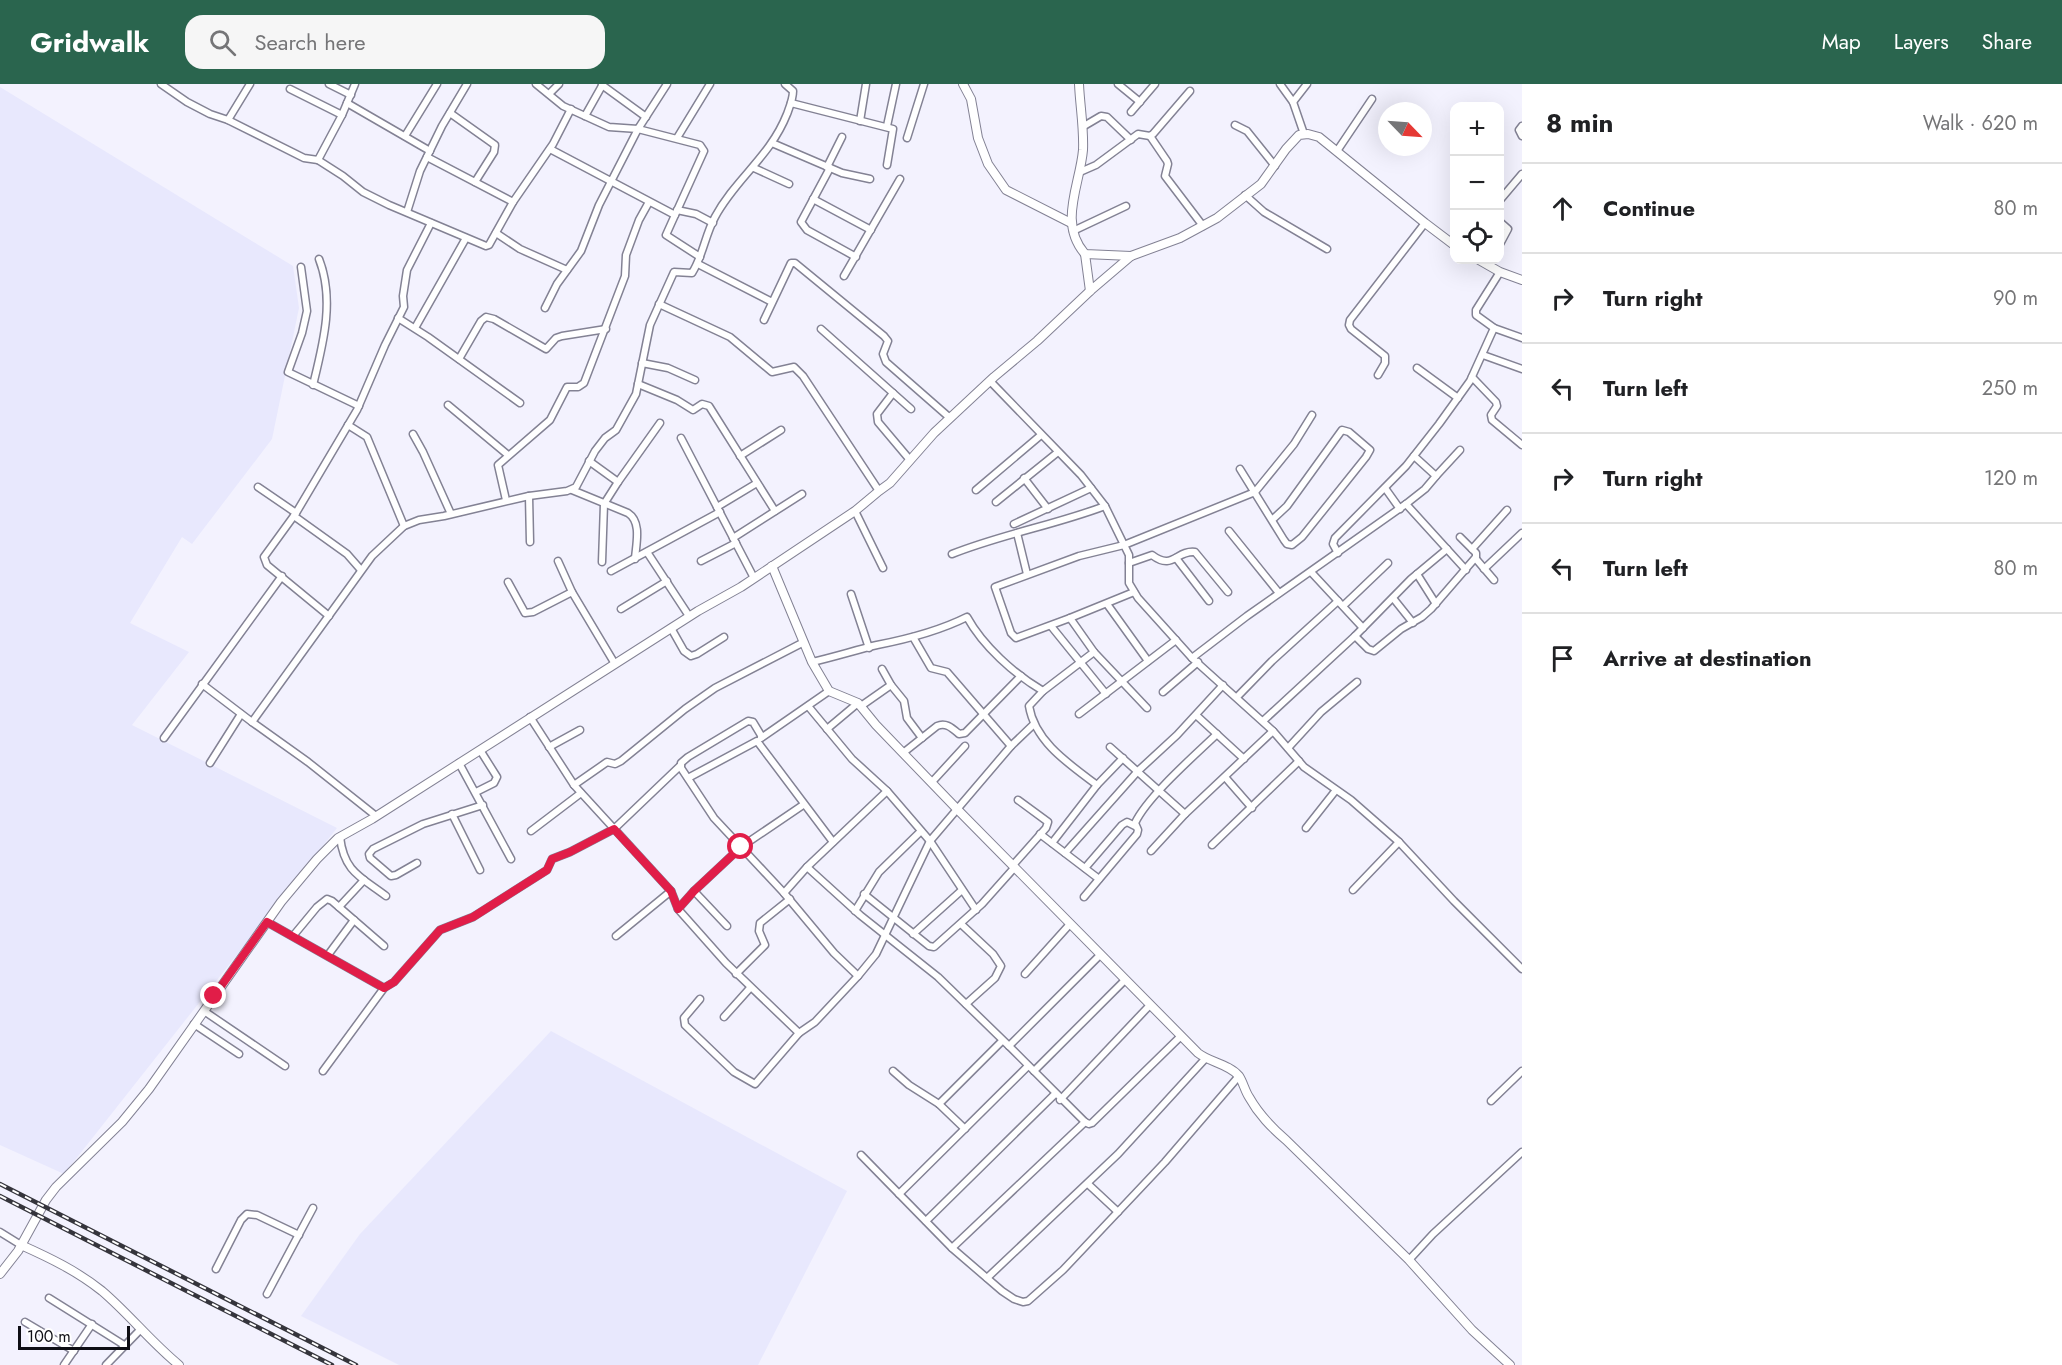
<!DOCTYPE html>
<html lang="en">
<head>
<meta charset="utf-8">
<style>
	body { margin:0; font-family:Jost,sans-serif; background:#f6f6f6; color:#202124 }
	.controls { position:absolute; right:18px; top:18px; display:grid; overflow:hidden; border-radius:12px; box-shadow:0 6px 24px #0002 }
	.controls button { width:54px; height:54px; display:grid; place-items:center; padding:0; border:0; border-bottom:2px solid #e0e0e0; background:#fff; color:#202124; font:30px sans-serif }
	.compass { position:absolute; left:1378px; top:18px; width:54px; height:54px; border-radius:50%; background:#fff; box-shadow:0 6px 24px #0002; rotate:115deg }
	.scale { position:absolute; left:18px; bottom:15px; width:112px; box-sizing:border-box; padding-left:6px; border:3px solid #0e0e14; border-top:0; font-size:16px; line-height:21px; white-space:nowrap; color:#0e0e14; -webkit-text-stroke:4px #fff; paint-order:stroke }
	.stop { position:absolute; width:18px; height:18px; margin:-14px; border:4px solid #e11d48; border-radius:50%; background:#fff }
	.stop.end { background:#e11d48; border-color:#fff; box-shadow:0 2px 6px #0008 }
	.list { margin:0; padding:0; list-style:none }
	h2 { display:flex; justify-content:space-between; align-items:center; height:78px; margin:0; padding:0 24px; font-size:26px }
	h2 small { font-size:20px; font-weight:400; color:#757577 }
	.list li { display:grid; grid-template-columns:39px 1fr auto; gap:18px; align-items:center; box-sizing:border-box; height:90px; padding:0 24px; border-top:2px solid #e0e0e0 }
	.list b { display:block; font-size:22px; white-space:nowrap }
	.list em { font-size:20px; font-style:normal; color:#757577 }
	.icon { flex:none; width:33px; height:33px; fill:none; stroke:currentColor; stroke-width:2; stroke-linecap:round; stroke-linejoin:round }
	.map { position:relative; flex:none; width:1522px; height:1281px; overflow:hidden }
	header { display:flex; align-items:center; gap:36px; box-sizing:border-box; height:84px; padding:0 30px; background:#2a654e; color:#fff }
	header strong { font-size:28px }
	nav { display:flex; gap:33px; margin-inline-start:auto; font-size:21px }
	.search { width:420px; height:54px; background:#f6f6f6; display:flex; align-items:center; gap:15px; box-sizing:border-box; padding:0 21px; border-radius:18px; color:#757577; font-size:22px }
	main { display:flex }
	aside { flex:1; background:#fff }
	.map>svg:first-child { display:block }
	.built { fill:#e8e8fd }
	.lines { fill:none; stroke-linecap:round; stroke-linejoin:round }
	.minor-casing { stroke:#838294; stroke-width:9 }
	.tertiary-casing { stroke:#838294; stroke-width:10 }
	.minor { stroke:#fff; stroke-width:6 }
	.tertiary { stroke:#fff; stroke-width:8 }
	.rail-casing { stroke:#35353c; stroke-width:4.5 }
	.rail { stroke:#fff; stroke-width:2; stroke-dasharray:7; stroke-linecap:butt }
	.route { stroke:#e11d48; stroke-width:8 }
</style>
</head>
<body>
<header>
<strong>Gridwalk</strong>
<div class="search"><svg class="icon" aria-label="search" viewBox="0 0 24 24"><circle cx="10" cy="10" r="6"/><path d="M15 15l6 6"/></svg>Search here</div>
<nav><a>Map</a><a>Layers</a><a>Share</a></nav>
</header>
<main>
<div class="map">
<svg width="1522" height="1281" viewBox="0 0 1522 1281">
	<rect width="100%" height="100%" fill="#f3f2fe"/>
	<!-- built -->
	<g class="built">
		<polygon points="0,3 293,182 299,224 272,355 192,460 182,453 130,539 189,568 132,641 337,744 64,1090 0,1061"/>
		<polygon points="551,947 847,1107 758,1281 399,1281 301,1232 360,1150"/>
	</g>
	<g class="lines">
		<defs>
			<g id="minor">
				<polyline points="161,0 187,18 210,30 228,36 304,74 318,76 343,92 363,108 389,121 486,162 489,161 513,118 553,60 571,25"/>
				<polyline points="329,0 351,11"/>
				<polyline points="536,0 563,22 609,43 638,45 667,0"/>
				<polyline points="1118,0 1140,18"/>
				<polyline points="1280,0 1293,18 1304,50"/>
				<polyline points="602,1 646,33"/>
				<polyline points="290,5 342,31 355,0"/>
				<polyline points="549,10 559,0"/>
				<polyline points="1293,18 1307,0"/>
				<polyline points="347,19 430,67"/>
				<polyline points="791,19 893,45 887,81"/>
				<polyline points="1131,28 1155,0"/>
				<polyline points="450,29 495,61 494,68 475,98"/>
				<polyline points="585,32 603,0"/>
				<polyline points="228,36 250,0"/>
				<polyline points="860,37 866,0"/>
				<polyline points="1235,41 1247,47 1275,82"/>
				<polyline points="887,42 896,0"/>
				<polyline points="1084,42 1101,32 1107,33 1131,56"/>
				<polyline points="1522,42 1519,46 1522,52"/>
				<polyline points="405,52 437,0"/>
				<polyline points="1150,52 1167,77 1168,80 1165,92 1203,142"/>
				<polyline points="677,54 710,0"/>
				<polyline points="907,54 924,0"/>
				<polyline points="772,59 842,89 870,95"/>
				<polyline points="1337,67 1372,15"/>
				<polyline points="427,73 513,118"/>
				<polyline points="318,76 342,31"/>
				<polyline points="827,83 842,53"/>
				<polyline points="754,84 789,100"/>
				<polyline points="830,84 801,138 807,146 856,173"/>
				<polyline points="1080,88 1096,81 1138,50 1150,52 1153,50 1190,7"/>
				<polyline points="1245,111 1264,128 1327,165"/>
				<polyline points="813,115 871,146"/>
				<polyline points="1500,116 1522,90"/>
				<polyline points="677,126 696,130 713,139"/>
				<polyline points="407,128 420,87 442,42 467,0"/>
				<polyline points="675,131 666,151 700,173"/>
				<polyline points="1500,138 1508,145 1500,160"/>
				<polyline points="1073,147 1126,122"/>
				<polyline points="496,149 520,165 567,186"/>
				<polyline points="698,180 772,218"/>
				<polyline points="301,183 307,227 302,249 288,288 359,322"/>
				<polyline points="844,192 900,95"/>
				<polyline points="659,220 730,253 772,288 794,283 803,292 879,407"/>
				<polyline points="545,224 557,200 581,167 599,121 638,45 700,61 704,67 675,131 550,65"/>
				<polyline points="398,234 428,253 520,319"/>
				<polyline points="764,236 791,179 795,179 884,252 888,257 883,270 886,278 950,334"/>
				<polyline points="415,244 466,154"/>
				<polyline points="1494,244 1522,254"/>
				<polyline points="821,245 911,325"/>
				<polyline points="1483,271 1522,285"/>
				<polyline points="459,275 481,237 486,233 494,235 546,265 556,254 562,252 606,245"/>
				<polyline points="642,279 668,284 695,296"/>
				<polyline points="1417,284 1458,314"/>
				<polyline points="1378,291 1385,279 1385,272 1351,245 1349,241 1350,236 1425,139"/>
				<polyline points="1472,293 1496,318 1497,322 1491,331 1492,336 1522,361"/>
				<polyline points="990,297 1081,391 1105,422 1129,471 1129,499 1138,514 1192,574 1273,647 1304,683 1351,716 1399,758 1454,817 1522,885"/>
				<polyline points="638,300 677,316 693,326 702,320 709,322 775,427"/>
				<path d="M 313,301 C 323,260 335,216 319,175"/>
				<polyline points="893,309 877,330 878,338 910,376"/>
				<polyline points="448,321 508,371"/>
				<polyline points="348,341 367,353 404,442"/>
				<polyline points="413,350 423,368 451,430"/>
				<polyline points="681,354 754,494"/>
				<polyline points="740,372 781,346"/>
				<polyline points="1414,372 1436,392 1460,366"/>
				<polyline points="589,377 618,398 660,339"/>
				<polyline points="1240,385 1284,456 1287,460 1292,461 1302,453 1366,373 1370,366 1349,348 1342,346 1287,422 1272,436"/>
				<polyline points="1024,394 1048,425"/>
				<polyline points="258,403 296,429"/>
				<polyline points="1385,404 1400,425"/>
				<path d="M 572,406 L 628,429 C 642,438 636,460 635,475"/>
				<polyline points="976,406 1041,351"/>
				<polyline points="529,412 530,458"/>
				<polyline points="506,416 498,381 550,336 567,303 578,303 584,299 625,192 626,171 639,136 649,118"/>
				<polyline points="996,418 1058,368"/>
				<polyline points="1406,420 1466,486"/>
				<polyline points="717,423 757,399"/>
				<polyline points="855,427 883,484"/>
				<polyline points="294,432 347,470 361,486"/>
				<polyline points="1014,440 1091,404"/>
				<polyline points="1229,447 1279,509"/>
				<polyline points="1017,449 1027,490"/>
				<polyline points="733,454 802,410"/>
				<polyline points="1472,465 1507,426"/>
				<polyline points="647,468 689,532"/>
				<polyline points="1338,469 1333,460 1335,454 1406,382 1439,340 1470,297 1494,244 1476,231 1476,226 1500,188"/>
				<path d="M 952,470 C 1002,450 1055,441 1105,422"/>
				<polyline points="1176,474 1209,517"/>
				<polyline points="1476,475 1494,496"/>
				<polyline points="558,477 572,508 615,580"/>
				<polyline points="701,477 736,459"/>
				<polyline points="602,478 604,420 618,398"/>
				<path d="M 1129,479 L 1152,471 C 1173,487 1176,466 1195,468 L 1228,508"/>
				<polyline points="1484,485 1522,449"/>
				<polyline points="611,487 720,428"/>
				<polyline points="1311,488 1363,544"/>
				<polyline points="1417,490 1436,520"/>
				<polyline points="508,498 525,529 533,528 572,508"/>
				<polyline points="851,510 869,564"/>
				<polyline points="1393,514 1413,539"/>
				<polyline points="1107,520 1148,577"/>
				<polyline points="1343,522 1388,479"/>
				<polyline points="621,525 667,497"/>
				<polyline points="329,532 267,481 264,473 296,429 357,326 385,261 404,223 403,212 407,186 431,139"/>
				<polyline points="1070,534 1016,554 1011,549 995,503 1079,472 1124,461 1255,408 1294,360 1312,331"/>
				<polyline points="1051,542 1106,610"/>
				<polyline points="671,544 684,567 691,572 697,570 724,553"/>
				<polyline points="1355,552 1368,565 1374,567 1401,545 1422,533 1431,525 1476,473 1476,469 1460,453"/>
				<polyline points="913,553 931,584 947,588 1011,662"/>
				<polyline points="1094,568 1147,624"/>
				<polyline points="1192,574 1247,532 1406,420 1425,405 1436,392"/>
				<path d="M 812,578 C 834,573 856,566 877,561 C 908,555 939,547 967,533 C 983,562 1014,590 1043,607"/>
				<polyline points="882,585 891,601 904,617 907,634 922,654"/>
				<polyline points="202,600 252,638"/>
				<polyline points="1163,608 1198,578"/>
				<polyline points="1237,613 1272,577 1338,517"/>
				<polyline points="808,622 852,675 887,707 930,757 976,826"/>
				<polyline points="861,622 891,601"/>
				<polyline points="1079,630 1176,556"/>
				<polyline points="1196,631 1244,675"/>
				<polyline points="530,633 574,701 671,807 678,825 726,879 799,949 755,1000 734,988 685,941 684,934 700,915"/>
				<polyline points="1263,637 1355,552 1411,495 1447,465"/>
				<polyline points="827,645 858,619"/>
				<polyline points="762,653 753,638 748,637 688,673 681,679 681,684 714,734 784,809 834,869 858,892 815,938 799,949"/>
				<polyline points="164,654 282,492"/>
				<polyline points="761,654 829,607"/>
				<polyline points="549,663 580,646"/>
				<polyline points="1110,663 1185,730"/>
				<polyline points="1288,664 1321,628 1357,598"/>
				<path d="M 903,669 L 937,642 C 946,638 952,644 959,650 L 965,649 L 1021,592"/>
				<polyline points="210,679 241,630"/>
				<polyline points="459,679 511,775"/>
				<polyline points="1225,693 1252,724"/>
				<polyline points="688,694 757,657 833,758"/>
				<polyline points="932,698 965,662"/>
				<polyline points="574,701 607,678 615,680 621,677 685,625 715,604 804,558"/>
				<path d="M 1097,701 C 1069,680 1035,658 1029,622 L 1043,607 L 1094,568 L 1070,534 L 1134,508"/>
				<polyline points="476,708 494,699 497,693 480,666"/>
				<polyline points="452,730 480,786"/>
				<path d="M 376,732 L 308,678 L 252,638 L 372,472 L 404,442 L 419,436 L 444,432 L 529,412 L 567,407 L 576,403 L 595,367 L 605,354 L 616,346 L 636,310 L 650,241 L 674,188 L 692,189 C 703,172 705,151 715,133 C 736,94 770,73 787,30 C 790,22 793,15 793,7 L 785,0"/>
				<polyline points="1306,744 1336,706"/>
				<polyline points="531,747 581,709"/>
				<polyline points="1040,750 1099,795"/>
				<path d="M 340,753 C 344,788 361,793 386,812"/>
				<polyline points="1052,759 1097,701 1123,674"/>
				<polyline points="1212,761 1299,677"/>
				<polyline points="1151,767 1185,730 1273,647"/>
				<polyline points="1065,769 1138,687 1177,651 1223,601"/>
				<polyline points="417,779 396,791 391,792 370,774 369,770 373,765 423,740 483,721"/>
				<polyline points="1013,781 1046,744 1048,738 1018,716"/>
				<polyline points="807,783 860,831 938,893 1009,962"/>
				<polyline points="1085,784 1122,741 1127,738 1135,742"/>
				<polyline points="1353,806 1399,758"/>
				<polyline points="694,807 727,842"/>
				<polyline points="784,809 807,783 887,707"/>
				<polyline points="864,810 929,862 934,863 982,820 1015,783"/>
				<path d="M 1084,813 L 1137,750 L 1138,746 L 1135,739 C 1148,712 1194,672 1217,650"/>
				<polyline points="339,823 364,796"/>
				<polyline points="678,825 694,807 741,763 803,721"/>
				<polyline points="855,827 879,788 921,747"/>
				<polyline points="267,838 384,904 394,898 440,846 473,833 547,786 552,775 570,768 614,745 681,681"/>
				<polyline points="961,840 993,870 1001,882 995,894 966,920"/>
				<polyline points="913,850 962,806"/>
				<polyline points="293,852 317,823 327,815 332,817 384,862"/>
				<polyline points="616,852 671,807"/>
				<polyline points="328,871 354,836"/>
				<polyline points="1100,871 1009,962 1085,1038 1089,1040 1092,1039 1181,952"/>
				<polyline points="736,890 765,861 759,847 760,839 790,815"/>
				<polyline points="1025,890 1070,840"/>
				<polyline points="858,892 876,870 930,757 1011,662 1034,640"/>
				<polyline points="204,927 285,982"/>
				<polyline points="724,933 750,904"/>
				<polyline points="194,940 239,970"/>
				<polyline points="323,987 384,904"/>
				<polyline points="893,987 909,1001 939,1020 965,1045"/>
				<polyline points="1034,987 1125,896"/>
				<polyline points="1060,1016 1150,921"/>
				<polyline points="1491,1017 1522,987"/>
				<polyline points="939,1020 1002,957"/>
				<polyline points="861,1071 952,1164 1002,1207 1014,1215 1023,1218 1028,1217 1063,1186 1165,1078 1239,992"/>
				<polyline points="1088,1100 1118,1128"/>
				<polyline points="899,1110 1028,982"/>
				<polyline points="926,1137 1055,1010"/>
				<polyline points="0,1148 21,1161"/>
				<polyline points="952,1164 1085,1038"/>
				<polyline points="1409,1176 1433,1150 1522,1068"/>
				<polyline points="216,1185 241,1136 247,1130 257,1131 299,1151"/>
				<polyline points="987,1194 1118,1070 1205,975"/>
				<polyline points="267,1210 313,1124"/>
				<polyline points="49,1214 124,1261"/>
				<polyline points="25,1238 74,1267"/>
				<polyline points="64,1281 92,1240"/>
				<polyline points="106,1281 140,1246"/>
			</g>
			<g id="tertiary">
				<polyline points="963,0 971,15 978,54 988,80 1006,106 1071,139"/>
				<path d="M 1079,0 C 1080,22 1084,44 1083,66 C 1080,101 1058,139 1085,170 L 1131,172"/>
				<polyline points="1085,170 1090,207"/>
				<polyline points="1479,176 1500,188 1522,196"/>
				<path d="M 772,482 L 812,578 L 829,607 L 858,619 L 876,641 L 956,724 L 1198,969 C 1209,978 1229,980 1239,992 C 1243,998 1245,1007 1249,1013 C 1259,1031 1271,1043 1286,1056 L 1409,1176 L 1472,1246 L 1510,1281"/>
				<path d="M 21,1161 C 50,1174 77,1187 102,1207 C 129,1230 151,1258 179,1281"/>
				<polyline points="0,1190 18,1167 46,1116 56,1103 122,1038 149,1005 281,818 317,775 338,754 372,735 698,527 741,503 855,427 879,407 890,399 934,349 994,293 1037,257 1090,207 1131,172 1180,154 1217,134 1261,100 1286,65 1299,51 1308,50 1319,53 1425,139 1454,161"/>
			</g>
		</defs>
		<!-- minor casing -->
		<use href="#minor" class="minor-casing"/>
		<!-- tertiary casing -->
		<use href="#tertiary" class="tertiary-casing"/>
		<!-- minor -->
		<use href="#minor" class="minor"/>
		<!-- tertiary -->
		<use href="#tertiary" class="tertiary"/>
		<defs>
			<g id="rail">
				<polyline points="0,1100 356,1281"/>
				<polyline points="0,1112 332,1281"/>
			</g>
		</defs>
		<!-- rail casing -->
		<use href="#rail" class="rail-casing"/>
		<!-- rail -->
		<use href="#rail" class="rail"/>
	</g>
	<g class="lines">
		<!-- route -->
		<polyline class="route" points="214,912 267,838 384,904 394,898 440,846 473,833 547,786 552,775 570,768 614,745 671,807 678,825 694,807 741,763"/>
	</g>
</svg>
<div class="controls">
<button>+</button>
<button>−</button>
<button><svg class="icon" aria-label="locate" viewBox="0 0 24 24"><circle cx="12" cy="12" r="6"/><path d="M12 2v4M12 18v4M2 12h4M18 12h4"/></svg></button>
</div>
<svg class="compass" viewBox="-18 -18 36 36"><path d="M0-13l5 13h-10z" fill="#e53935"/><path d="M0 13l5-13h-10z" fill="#757577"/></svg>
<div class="scale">100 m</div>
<div class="stop" style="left:741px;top:763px"></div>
<div class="stop end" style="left:214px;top:912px"></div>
</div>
<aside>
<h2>8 min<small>Walk · 620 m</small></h2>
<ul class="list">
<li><svg class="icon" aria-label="ahead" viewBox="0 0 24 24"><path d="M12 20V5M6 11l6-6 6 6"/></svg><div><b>Continue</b></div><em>80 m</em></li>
<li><svg class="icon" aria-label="right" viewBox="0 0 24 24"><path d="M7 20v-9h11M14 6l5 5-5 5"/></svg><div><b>Turn right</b></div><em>90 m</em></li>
<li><svg class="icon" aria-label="left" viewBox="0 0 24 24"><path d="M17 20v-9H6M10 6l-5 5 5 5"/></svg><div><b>Turn left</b></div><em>250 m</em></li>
<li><svg class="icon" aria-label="right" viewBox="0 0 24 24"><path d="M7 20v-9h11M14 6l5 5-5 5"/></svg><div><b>Turn right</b></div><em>120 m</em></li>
<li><svg class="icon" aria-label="left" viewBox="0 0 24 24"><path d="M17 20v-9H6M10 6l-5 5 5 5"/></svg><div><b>Turn left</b></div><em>80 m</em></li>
<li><svg class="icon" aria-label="arrive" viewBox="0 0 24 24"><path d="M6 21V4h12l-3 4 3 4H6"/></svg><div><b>Arrive at destination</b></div></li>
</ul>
</aside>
</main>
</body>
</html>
